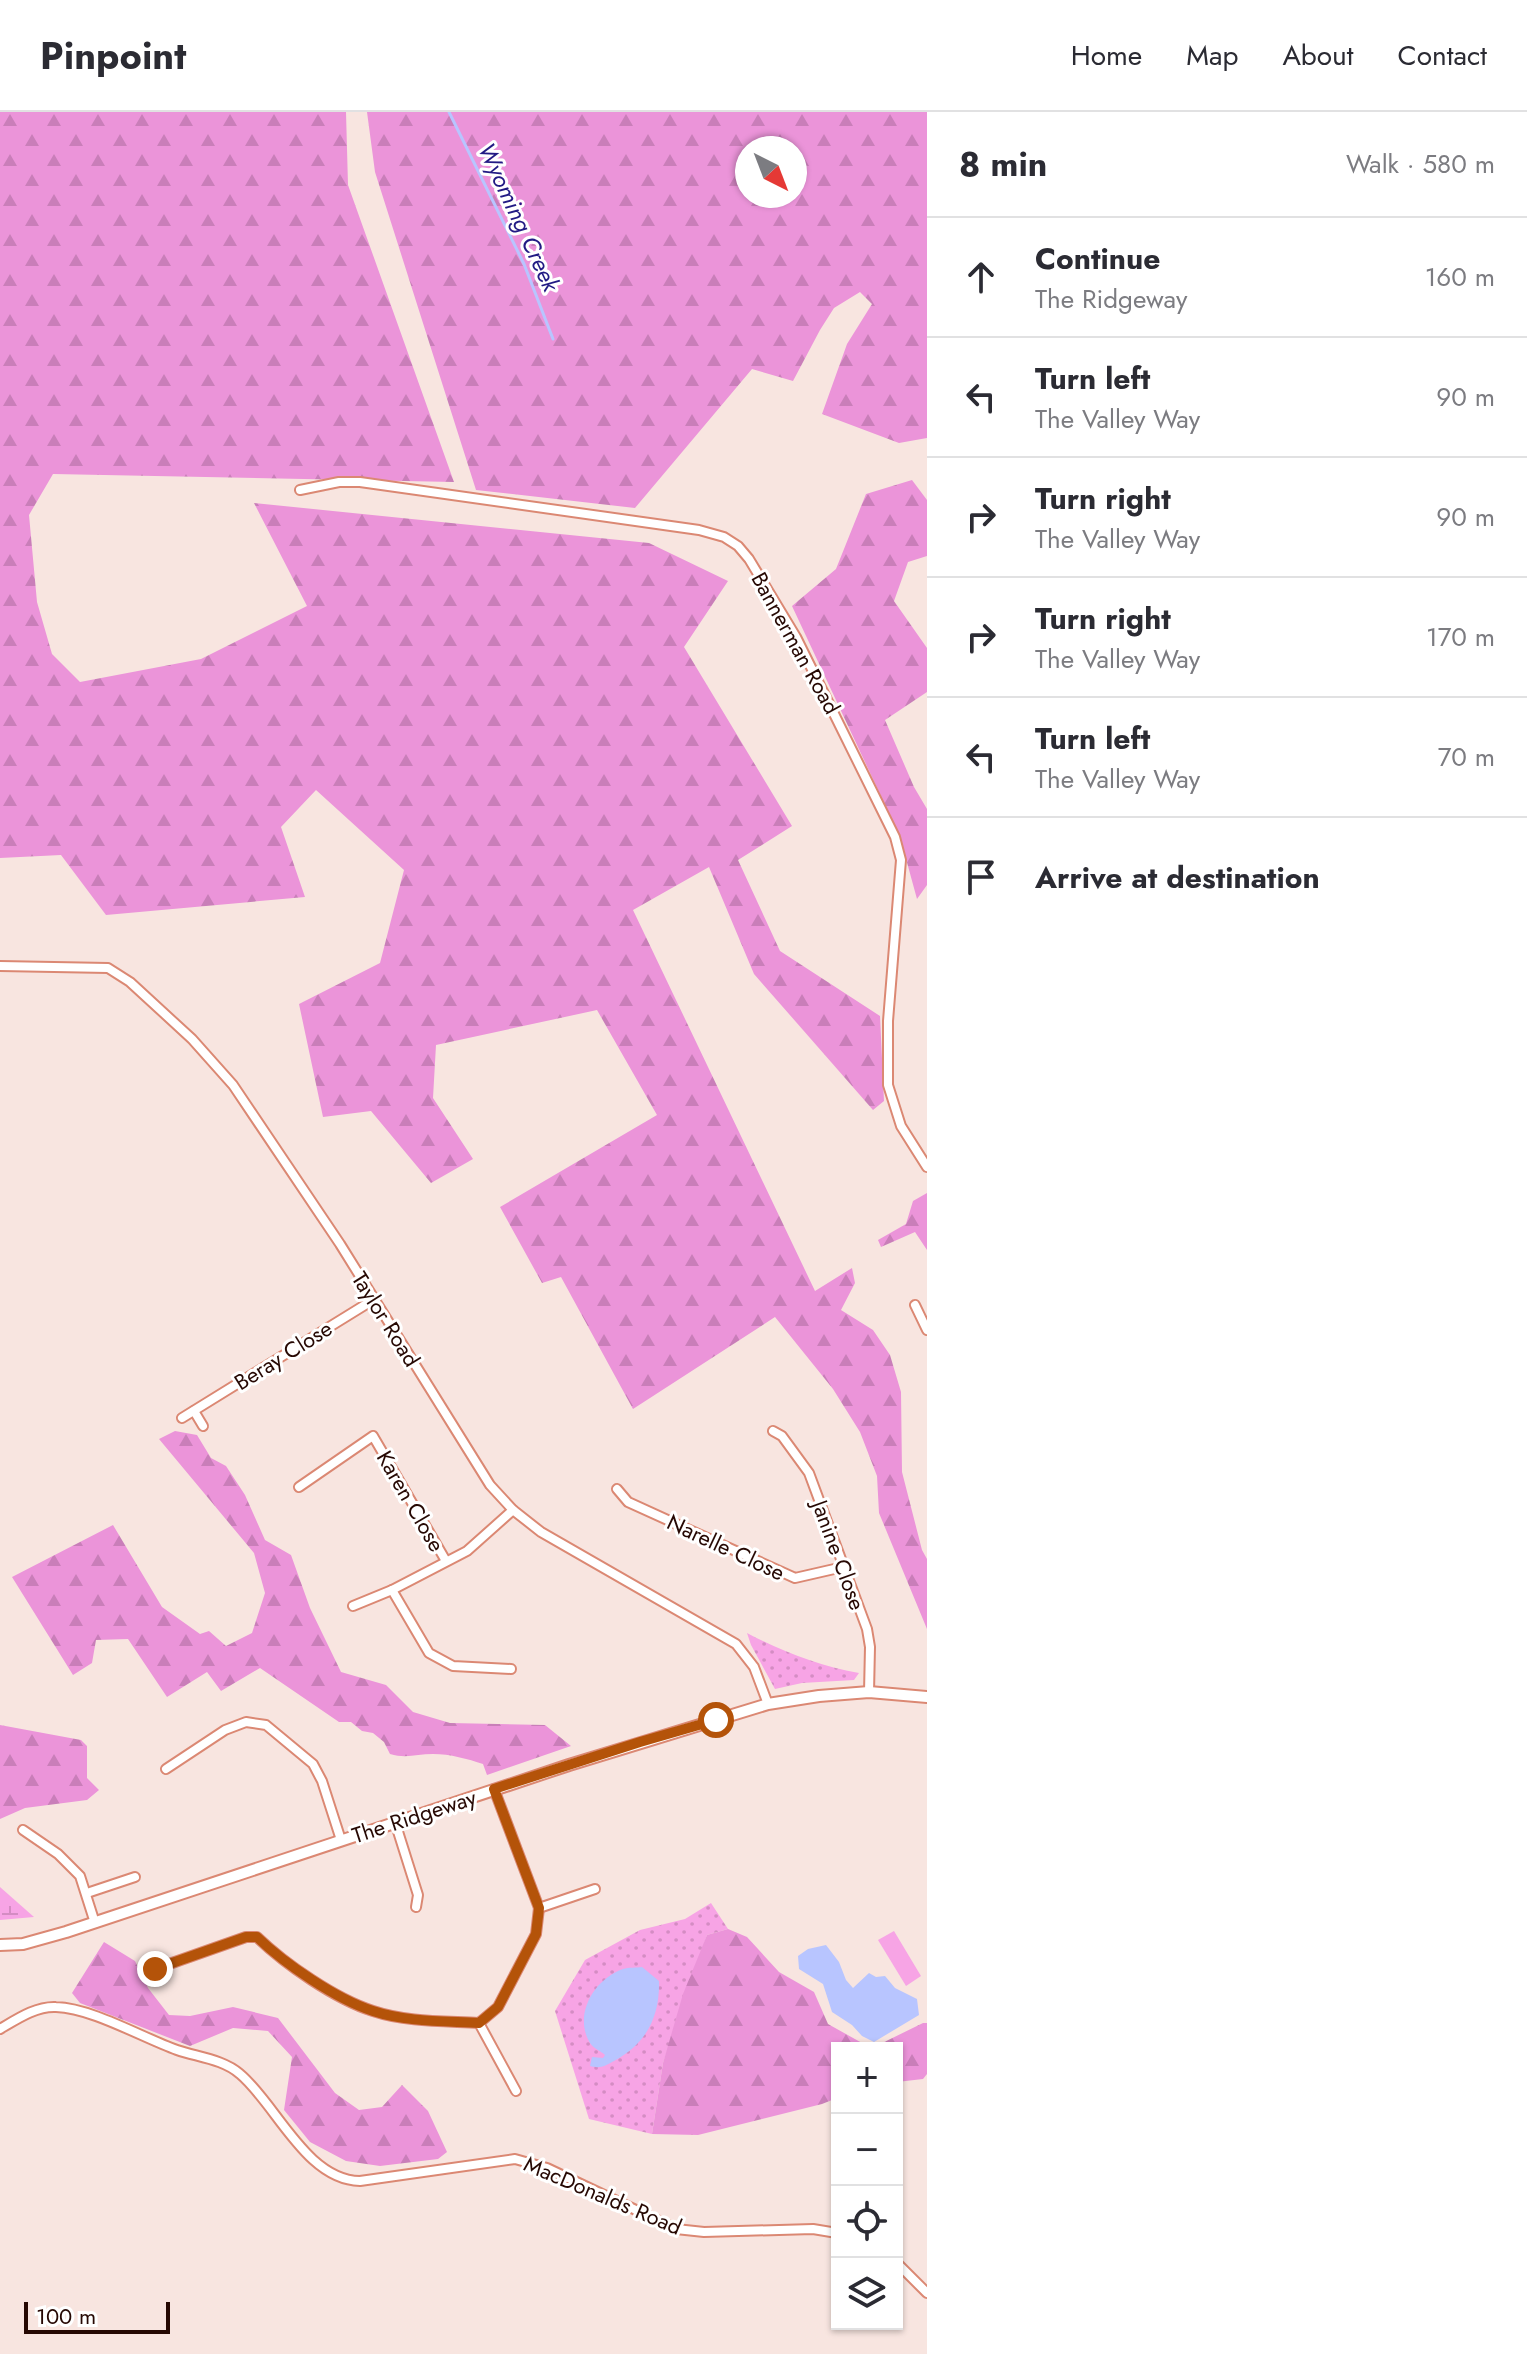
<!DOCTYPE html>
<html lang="en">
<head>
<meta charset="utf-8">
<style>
	body { margin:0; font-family:Jost,sans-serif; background:#f7f7f7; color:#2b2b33 }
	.controls { position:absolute; right:24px; bottom:24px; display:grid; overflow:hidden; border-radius:0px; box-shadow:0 2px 6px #0004 }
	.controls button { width:72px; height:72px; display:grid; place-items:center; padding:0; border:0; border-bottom:2px solid #e1e1e2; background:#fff; color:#2b2b33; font:40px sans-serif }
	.compass { position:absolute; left:735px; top:24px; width:72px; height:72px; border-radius:50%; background:#fff; box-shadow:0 2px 6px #0004; rotate:138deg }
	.scale { position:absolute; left:24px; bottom:20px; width:146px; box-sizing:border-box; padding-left:8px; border:4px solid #260803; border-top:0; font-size:22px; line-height:28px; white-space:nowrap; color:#260803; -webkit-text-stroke:6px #fff; paint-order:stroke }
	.stop { position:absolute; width:24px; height:24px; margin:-18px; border:6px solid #b45309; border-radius:50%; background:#fff }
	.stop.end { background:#b45309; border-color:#fff; box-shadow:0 2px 8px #0008 }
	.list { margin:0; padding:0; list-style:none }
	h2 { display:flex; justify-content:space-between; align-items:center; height:104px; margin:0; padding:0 32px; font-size:34px }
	h2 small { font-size:26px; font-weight:400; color:#7c7c81 }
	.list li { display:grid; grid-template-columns:52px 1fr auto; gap:24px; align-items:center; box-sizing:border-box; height:120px; padding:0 32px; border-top:2px solid #e1e1e2 }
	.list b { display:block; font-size:30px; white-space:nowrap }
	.list p { margin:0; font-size:26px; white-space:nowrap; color:#7c7c81 }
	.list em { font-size:26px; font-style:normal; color:#7c7c81 }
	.icon { flex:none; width:44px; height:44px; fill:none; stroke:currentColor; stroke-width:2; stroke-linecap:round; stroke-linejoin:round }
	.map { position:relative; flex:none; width:927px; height:2242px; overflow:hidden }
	header { display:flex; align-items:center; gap:48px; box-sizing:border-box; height:112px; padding:0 40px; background:#fff; border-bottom:2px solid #e1e1e2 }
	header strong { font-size:38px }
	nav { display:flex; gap:44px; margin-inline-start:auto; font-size:28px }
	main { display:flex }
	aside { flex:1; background:#fff }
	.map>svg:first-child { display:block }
	.grass { fill:url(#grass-dots) }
	.forest { fill:url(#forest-firs); fill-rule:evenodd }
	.wetland { fill:url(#wetland-marsh) }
	.garden { fill:#f7a4e5 }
	.water { fill:#b8c5ff }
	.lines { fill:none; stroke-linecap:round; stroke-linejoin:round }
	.stream { stroke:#b8c5ff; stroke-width:3 }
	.minor-casing { stroke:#db8873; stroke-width:12 }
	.tertiary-casing { stroke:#db8873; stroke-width:14 }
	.minor { stroke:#fff; stroke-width:8 }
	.tertiary { stroke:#fff; stroke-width:10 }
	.route { stroke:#b45309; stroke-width:10 }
	.labels { text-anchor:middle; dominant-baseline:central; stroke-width:6; stroke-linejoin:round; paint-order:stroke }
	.street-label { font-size:22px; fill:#260803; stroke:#fff }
	.water-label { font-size:24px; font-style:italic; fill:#221a84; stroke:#fff }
</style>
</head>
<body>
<header>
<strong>Pinpoint</strong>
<nav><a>Home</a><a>Map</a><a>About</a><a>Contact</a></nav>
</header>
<main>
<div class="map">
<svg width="927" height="2242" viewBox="0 0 927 2242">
	<defs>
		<pattern id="grass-dots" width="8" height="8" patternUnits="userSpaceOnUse" patternTransform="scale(2)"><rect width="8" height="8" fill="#f7a4e5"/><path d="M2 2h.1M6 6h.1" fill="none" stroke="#d48cc3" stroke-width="1.8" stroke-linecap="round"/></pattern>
		<pattern id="forest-firs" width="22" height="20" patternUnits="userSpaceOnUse" patternTransform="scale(2)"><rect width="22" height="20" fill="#eb94d9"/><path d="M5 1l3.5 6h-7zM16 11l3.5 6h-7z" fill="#c97eb9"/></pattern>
		<pattern id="wetland-marsh" width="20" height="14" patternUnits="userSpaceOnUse" patternTransform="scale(2)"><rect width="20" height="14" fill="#f7a4e5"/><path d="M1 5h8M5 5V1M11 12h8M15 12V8" fill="none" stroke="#d48cc3"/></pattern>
	</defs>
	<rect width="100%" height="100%" fill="#f8e5e0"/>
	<!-- grass -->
	<g class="grass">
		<path d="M 747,1521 C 783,1540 819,1554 859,1561 L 854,1568 L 802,1571 L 775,1577 L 751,1533 Z"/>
		<polygon points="711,1791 728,1817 707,1823 663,1951 652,2022 589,2007 555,1899 585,1848 640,1818 685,1807"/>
	</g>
	<!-- forest -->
	<g class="forest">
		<polygon points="0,0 346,0 348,73 454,370 53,362 29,403 37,490 52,542 80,570 201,547 307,494 254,391 649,431 728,469 684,535 792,714 738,748 780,839 880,904 884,989 873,998 754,862 709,755 633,798 815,1179 852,1156 855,1171 841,1198 873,1218 890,1243 901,1280 902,1360 922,1438 927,1447 927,1517 879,1401 877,1364 860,1320 833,1277 775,1205 633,1297 561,1165 542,1171 500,1095 657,1003 597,898 436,933 433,986 473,1047 431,1071 371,999 323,1005 299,892 380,851 404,758 316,678 281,715 305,785 106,803 61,743 0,746"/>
		<path d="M 367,0 L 927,0 L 927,326 L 899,331 L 822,302 L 847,232 L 872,192 L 860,180 L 834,196 L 820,218 L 793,269 L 752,257 L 635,396 L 476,378 L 375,60 ZM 747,36 L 795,36 L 795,84 L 747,84 Z"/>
		<polygon points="912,368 927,388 927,444 908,450 894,489 927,536 927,580 885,608 914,675 927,697 927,773 917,787 900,725 792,494 836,457 866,382"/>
		<polygon points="927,1081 927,1138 915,1120 881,1135 878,1128 906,1112 913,1089"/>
		<path d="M 175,1319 L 197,1323 L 211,1346 L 226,1354 L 245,1383 L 265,1428 L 291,1443 L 310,1496 L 341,1560 L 386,1573 L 413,1600 L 450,1611 L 545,1613 L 571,1634 L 487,1663 L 483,1652 C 468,1647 450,1642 433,1642 C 417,1642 406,1647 390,1642 L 384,1630 L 373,1621 L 362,1619 L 351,1610 L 339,1610 L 260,1556 L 221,1579 L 207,1560 L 167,1585 L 128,1527 L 96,1528 L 92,1551 L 73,1563 L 12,1465 L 113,1413 L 162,1495 L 200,1522 L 209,1519 L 226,1534 L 252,1521 L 265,1481 L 254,1441 L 159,1327 Z"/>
		<polygon points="0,1613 81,1628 87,1634 87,1666 99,1678 87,1688 25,1696 0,1707"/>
		<polygon points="728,1817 747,1825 779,1860 814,1880 828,1912 871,1936 837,1936 837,1986 822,1992 698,2023 652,2022 663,1951 683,1882 707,1823"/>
		<polygon points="104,1830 135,1849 148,1876 169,1903 190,1904 233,1895 278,1906 335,1981 359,1998 382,1995 402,1973 428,1999 447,2040 438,2047 380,2054 346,2049 310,2030 284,1998 292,1945 268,1919 233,1916 190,1934 80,1891 72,1881"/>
		<polygon points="923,1911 927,1911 927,1962 923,1967 897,1970 897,1936 872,1936"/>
	</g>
	<!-- wetland -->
	<polygon class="wetland" points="0,1775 34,1805 0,1808"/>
	<!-- garden -->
	<polygon class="garden" points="894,1819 921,1864 906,1874 878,1828"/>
	<!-- water -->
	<g class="water">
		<polygon points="826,1833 839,1850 846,1868 853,1876 869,1861 876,1865 885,1864 895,1876 917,1887 919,1903 874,1930 862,1924 852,1913 832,1900 823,1872 799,1857 798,1844 808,1837"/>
		<path d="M 642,1855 L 659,1869 C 660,1905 646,1932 614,1949 C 605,1954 600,1957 590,1954 L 592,1945 L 603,1946 L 605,1943 C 601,1939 593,1936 590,1931 C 573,1903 594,1867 623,1857 C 629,1855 636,1856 642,1855 Z"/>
	</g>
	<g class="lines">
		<!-- stream -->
		<polyline class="stream" points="449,0 524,152 553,227"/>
		<defs>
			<g id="minor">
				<polyline points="300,378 339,370 360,370 699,418 724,425 738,434 749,447 796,525 895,725 901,748 888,909 888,973 901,1014 927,1055"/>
				<polyline points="0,854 108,856 130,870 192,927 233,973 340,1132 490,1373 513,1398 541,1420 736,1532 754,1555 768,1592"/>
				<polyline points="915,1193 927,1218"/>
				<polyline points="194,1299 203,1314"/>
				<polyline points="182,1306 373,1188"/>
				<polyline points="773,1319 782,1324 809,1361 867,1517 870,1535 869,1580"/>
				<polyline points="299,1375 373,1324 446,1449"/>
				<polyline points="617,1377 628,1390 795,1466 843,1455"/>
				<polyline points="392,1478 429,1541 453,1554 511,1557"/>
				<polyline points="353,1494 392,1478 467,1439 513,1398"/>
				<polyline points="166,1657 225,1618 246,1610 266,1613 313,1652 322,1669 341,1728"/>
				<polyline points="395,1710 418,1783 416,1795"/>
				<polyline points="23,1718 58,1742 80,1764 95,1811"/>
				<polyline points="87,1781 135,1765"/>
				<polyline points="539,1796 595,1777"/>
				<path d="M 155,1857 L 246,1825 L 257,1825 C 285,1852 335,1887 373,1899 C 406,1910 444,1909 479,1911 L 498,1895 L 536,1822 L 539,1796 L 494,1677"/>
				<polyline points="479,1911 516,1979"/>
				<path d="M 0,1917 C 17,1907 36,1894 56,1895 C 92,1896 143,1926 177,1938 C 197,1945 223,1947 240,1962 C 276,1992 306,2068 360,2069 L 515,2047 L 547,2056 L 676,2117 L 704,2120 L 813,2117 L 837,2121"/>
				<polyline points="897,2151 927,2181"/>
			</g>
			<polyline id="tertiary" points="0,1833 23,1832 66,1820 569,1653 768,1592 819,1584 869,1580 927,1585"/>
		</defs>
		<!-- minor casing -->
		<use href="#minor" class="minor-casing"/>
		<!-- tertiary casing -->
		<use href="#tertiary" class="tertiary-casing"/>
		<!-- minor -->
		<use href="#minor" class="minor"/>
		<!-- tertiary -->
		<use href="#tertiary" class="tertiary"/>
	</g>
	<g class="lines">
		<!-- route -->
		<path class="route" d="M 155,1857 L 246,1825 L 257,1825 C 285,1852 336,1887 373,1899 C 406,1910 444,1909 479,1911 L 498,1895 L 536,1822 L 539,1796 L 494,1677 L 640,1630 L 716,1608"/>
	</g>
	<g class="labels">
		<!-- street labels -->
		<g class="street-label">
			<text transform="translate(796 531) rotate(61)">Bannerman Road</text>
			<text transform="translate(386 1207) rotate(58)">Taylor Road</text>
			<text transform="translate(283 1243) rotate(-32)">Beray Close</text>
			<text transform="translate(411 1389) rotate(60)">Karen Close</text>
			<text transform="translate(726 1435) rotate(25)">Narelle Close</text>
			<text transform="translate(839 1443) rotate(70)">Janine Close</text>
			<text transform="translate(414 1704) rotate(-18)">The Ridgeway</text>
			<text transform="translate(603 2083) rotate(23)">MacDonalds Road</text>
		</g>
		<!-- water labels -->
		<g class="water-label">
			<text transform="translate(519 105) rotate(65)">Wyoming Creek</text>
		</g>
	</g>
</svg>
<div class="controls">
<button>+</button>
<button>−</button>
<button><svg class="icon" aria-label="locate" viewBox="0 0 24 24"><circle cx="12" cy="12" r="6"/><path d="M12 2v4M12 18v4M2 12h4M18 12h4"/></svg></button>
<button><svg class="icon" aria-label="layers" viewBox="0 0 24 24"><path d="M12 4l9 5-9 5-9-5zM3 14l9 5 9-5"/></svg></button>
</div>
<svg class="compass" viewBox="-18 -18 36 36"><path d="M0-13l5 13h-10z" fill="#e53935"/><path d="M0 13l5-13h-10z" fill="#7c7c81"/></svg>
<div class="scale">100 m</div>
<div class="stop" style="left:716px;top:1608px"></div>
<div class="stop end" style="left:155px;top:1857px"></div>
</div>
<aside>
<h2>8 min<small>Walk · 580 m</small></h2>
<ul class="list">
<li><svg class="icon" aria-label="ahead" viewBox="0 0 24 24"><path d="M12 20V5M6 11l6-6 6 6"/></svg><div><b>Continue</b><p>The Ridgeway</p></div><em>160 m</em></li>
<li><svg class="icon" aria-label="left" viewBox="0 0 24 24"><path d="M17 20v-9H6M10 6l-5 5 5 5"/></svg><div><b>Turn left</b><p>The Valley Way</p></div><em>90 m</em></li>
<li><svg class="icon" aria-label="right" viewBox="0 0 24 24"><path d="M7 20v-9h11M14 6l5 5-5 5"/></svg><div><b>Turn right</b><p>The Valley Way</p></div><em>90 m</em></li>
<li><svg class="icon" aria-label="right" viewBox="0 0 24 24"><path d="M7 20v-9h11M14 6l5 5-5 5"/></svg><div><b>Turn right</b><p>The Valley Way</p></div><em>170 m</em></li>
<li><svg class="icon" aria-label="left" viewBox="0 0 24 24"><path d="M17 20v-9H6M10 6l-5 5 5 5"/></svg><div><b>Turn left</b><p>The Valley Way</p></div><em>70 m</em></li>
<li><svg class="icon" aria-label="arrive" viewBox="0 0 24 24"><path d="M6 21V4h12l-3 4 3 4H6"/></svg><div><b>Arrive at destination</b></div></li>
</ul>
</aside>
</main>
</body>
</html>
